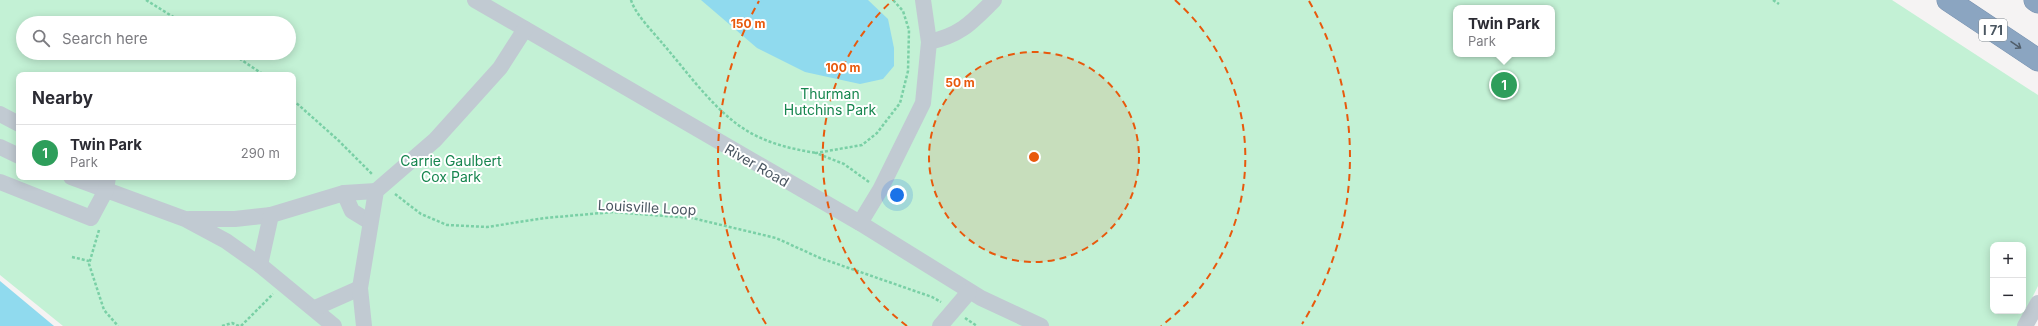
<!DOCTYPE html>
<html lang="en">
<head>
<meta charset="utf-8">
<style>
	body { margin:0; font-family:Inter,sans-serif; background:#f7f7f7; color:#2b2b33 }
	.controls { position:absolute; right:12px; bottom:12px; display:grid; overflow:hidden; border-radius:8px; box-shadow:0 2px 10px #0003 }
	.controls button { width:36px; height:36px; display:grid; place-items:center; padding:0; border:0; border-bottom:1px solid #e1e1e2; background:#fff; color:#2b2b33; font:20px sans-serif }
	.you { position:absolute; left:897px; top:195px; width:14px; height:14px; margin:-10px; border:3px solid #fff; border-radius:50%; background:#1a73e8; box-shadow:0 0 0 6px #1a73e833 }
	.badge { display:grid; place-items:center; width:26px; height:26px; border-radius:50%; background:#0b8043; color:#fff; font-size:13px; font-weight:700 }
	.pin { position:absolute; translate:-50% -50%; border:2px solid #fff; box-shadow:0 1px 4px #0006 }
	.popup { position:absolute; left:1453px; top:5px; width:102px; height:52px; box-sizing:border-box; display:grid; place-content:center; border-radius:8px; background:#fff; filter:drop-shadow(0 1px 3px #0005); font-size:13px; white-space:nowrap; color:#7c7c81 }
	.popup b { font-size:15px; color:#2b2b33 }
	.popup::after { content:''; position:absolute; left:50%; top:100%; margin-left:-8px; border:8px solid transparent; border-top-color:#fff }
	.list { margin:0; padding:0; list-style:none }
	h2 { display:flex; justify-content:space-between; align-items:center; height:52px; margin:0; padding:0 16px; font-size:17px }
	h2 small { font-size:13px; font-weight:400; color:#7c7c81 }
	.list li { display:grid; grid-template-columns:26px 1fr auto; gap:12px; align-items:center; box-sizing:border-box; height:56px; padding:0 16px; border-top:1px solid #e1e1e2 }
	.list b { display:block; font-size:15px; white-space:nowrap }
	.list p { margin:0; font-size:13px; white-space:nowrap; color:#7c7c81 }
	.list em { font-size:13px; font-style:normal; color:#7c7c81 }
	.icon { flex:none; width:22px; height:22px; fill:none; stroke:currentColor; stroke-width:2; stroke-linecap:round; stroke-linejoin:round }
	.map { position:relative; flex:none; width:2038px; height:326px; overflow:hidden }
	.search { position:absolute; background:#fff; box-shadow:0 2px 10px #0003; left:16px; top:16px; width:280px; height:44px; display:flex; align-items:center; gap:10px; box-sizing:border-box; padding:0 14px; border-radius:22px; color:#7c7c81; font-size:15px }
	.panel { position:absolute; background:#fff; box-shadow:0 2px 10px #0003; left:16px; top:72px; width:280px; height:108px; border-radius:8px }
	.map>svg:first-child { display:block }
	.green { fill:#c3f1d5; fill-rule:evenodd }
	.water { fill:#90daee }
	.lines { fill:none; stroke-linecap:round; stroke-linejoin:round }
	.highway-casing { stroke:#7690ad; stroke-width:23 }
	.path { stroke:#7ad0a6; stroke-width:2.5; stroke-dasharray:3 2; stroke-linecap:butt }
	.minor { stroke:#c1cad2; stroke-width:16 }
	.highway { stroke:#8ba5c1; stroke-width:22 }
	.oneway { stroke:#505e6b }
	.ring { fill:none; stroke:#e8590c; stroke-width:2; stroke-dasharray:7 5 }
	.labels { text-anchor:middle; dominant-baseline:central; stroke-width:4; stroke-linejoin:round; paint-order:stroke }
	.shield { fill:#fff; stroke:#808990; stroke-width:1 }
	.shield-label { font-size:13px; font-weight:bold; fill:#4a5661 }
	.park-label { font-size:14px; fill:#17864f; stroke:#fff }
	.street-label { font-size:14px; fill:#4a5661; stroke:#fff }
	.centre { fill:#e8590c; stroke:#fff; stroke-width:2 }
	.ring-label { font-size:12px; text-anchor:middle; font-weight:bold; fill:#e8590c; stroke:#fff; stroke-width:4; stroke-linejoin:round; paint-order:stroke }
</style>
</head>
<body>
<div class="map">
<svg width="2038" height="326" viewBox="0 0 2038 326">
	<rect width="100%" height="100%" fill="#f5f3f3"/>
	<!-- green -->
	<path class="green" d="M 0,0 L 1892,0 L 2038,95 L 2038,286 L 2018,326 L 63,326 L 0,275 ZM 1456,8 L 1552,8 L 1552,54 L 1456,54 ZM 23,23 L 289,23 L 289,53 L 23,53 ZM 19,75 L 293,75 L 293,177 L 19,177 ZM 1993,245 L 2023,245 L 2023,311 L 1993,311 Z"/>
	<!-- water -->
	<g class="water">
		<polygon points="701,0 868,0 888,19 894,48 894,66 883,79 860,84 805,72 757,48"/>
		<polygon points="0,281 54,326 0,326"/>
	</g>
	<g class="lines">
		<defs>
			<g id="highway">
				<polyline points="1948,0 2038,60"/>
				<polyline points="2035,0 2038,2"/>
			</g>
		</defs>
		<!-- highway casing -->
		<use href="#highway" class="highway-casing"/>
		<!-- path -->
		<g class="path">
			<polyline points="146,0 183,23"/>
			<path d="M 631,0 C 635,14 654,33 663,44 C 689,74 715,112 749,132 C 770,144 792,149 816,153"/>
			<polyline points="1773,0 1779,4"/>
			<polyline points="231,53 264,75"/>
			<polyline points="293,100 338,140 373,175"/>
			<polyline points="869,182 844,164 816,153 862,145 877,133 900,103 908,71 909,30 903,11 893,0"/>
			<polyline points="395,194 421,214 447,225 487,227 545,218 613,212 692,218 776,238 820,258 932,297 941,302"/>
			<polyline points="99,230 89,264 104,310 118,326"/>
			<polyline points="72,257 89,261"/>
			<polyline points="965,318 977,326"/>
			<polyline points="222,326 232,323 239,326"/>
			<polyline points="241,326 273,294"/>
		</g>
		<!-- minor -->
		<g class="minor">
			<polyline points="475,0 860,223 981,298 1041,326"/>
			<path d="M 929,42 C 961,35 971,23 994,0"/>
			<polyline points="0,114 19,124"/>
			<polyline points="0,147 19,156"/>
			<polyline points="71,177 185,219 226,241 260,265 334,326"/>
			<polyline points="0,182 91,218 106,190 108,177"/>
			<polyline points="344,193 352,211 370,222"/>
			<polyline points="189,219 235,219 271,215"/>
			<polyline points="860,223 880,190 923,103 929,42 923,0"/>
			<polyline points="260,265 271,215 344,193 376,191"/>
			<polyline points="315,308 360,288"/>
			<polyline points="364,326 360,288 376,191 435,140 500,68 525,29"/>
			<polyline points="940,326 969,292"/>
			<polyline points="2025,326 2038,303"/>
		</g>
		<!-- highway -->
		<use href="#highway" class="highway"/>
	</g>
	<!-- one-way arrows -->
	<defs><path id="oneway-shaft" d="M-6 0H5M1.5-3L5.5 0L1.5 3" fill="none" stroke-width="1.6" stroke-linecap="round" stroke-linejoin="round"/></defs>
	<use class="oneway" href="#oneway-shaft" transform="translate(2016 45) rotate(34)"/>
	<!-- distance rings -->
	<circle cx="1034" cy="157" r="105" fill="#e8590c" fill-opacity=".12"/>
	<g class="ring">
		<circle cx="1034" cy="157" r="105"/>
		<path d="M907 326A211 211 0 0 1 893 0M1175 0A211 211 0 0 1 1161 326"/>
		<path d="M766 324A316 316 0 0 1 759 1M1309 1A316 316 0 0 1 1302 324"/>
	</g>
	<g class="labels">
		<!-- shield labels -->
		<rect class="shield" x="1979" y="19" width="28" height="22" rx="3"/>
		<g class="shield-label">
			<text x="1993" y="30">I 71</text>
		</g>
		<!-- park labels -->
		<g class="park-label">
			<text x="830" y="93">Thurman<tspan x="830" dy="16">Hutchins Park</tspan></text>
			<text x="451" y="160">Carrie Gaulbert<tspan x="451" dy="16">Cox Park</tspan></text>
		</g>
		<!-- street labels -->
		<g class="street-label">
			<text transform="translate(757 165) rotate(30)">River Road</text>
			<text transform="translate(647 207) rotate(3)">Louisville Loop</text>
		</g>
	</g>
	<circle cx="1034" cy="157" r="6" class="centre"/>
	<g class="ring-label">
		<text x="748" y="28">150 m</text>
		<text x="843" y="72">100 m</text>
		<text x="960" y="87">50 m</text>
	</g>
</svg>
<div class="controls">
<button>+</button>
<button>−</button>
</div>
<div class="you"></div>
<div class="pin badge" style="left:1504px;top:85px;background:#2e9e5b">1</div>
<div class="popup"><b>Twin Park</b>Park</div>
<div class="search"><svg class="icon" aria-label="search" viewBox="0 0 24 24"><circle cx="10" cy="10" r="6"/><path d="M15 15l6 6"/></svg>Search here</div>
<section class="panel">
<h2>Nearby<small></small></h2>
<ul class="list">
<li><span class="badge" style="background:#2e9e5b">1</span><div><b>Twin Park</b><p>Park</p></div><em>290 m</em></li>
</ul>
</section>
</div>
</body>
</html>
